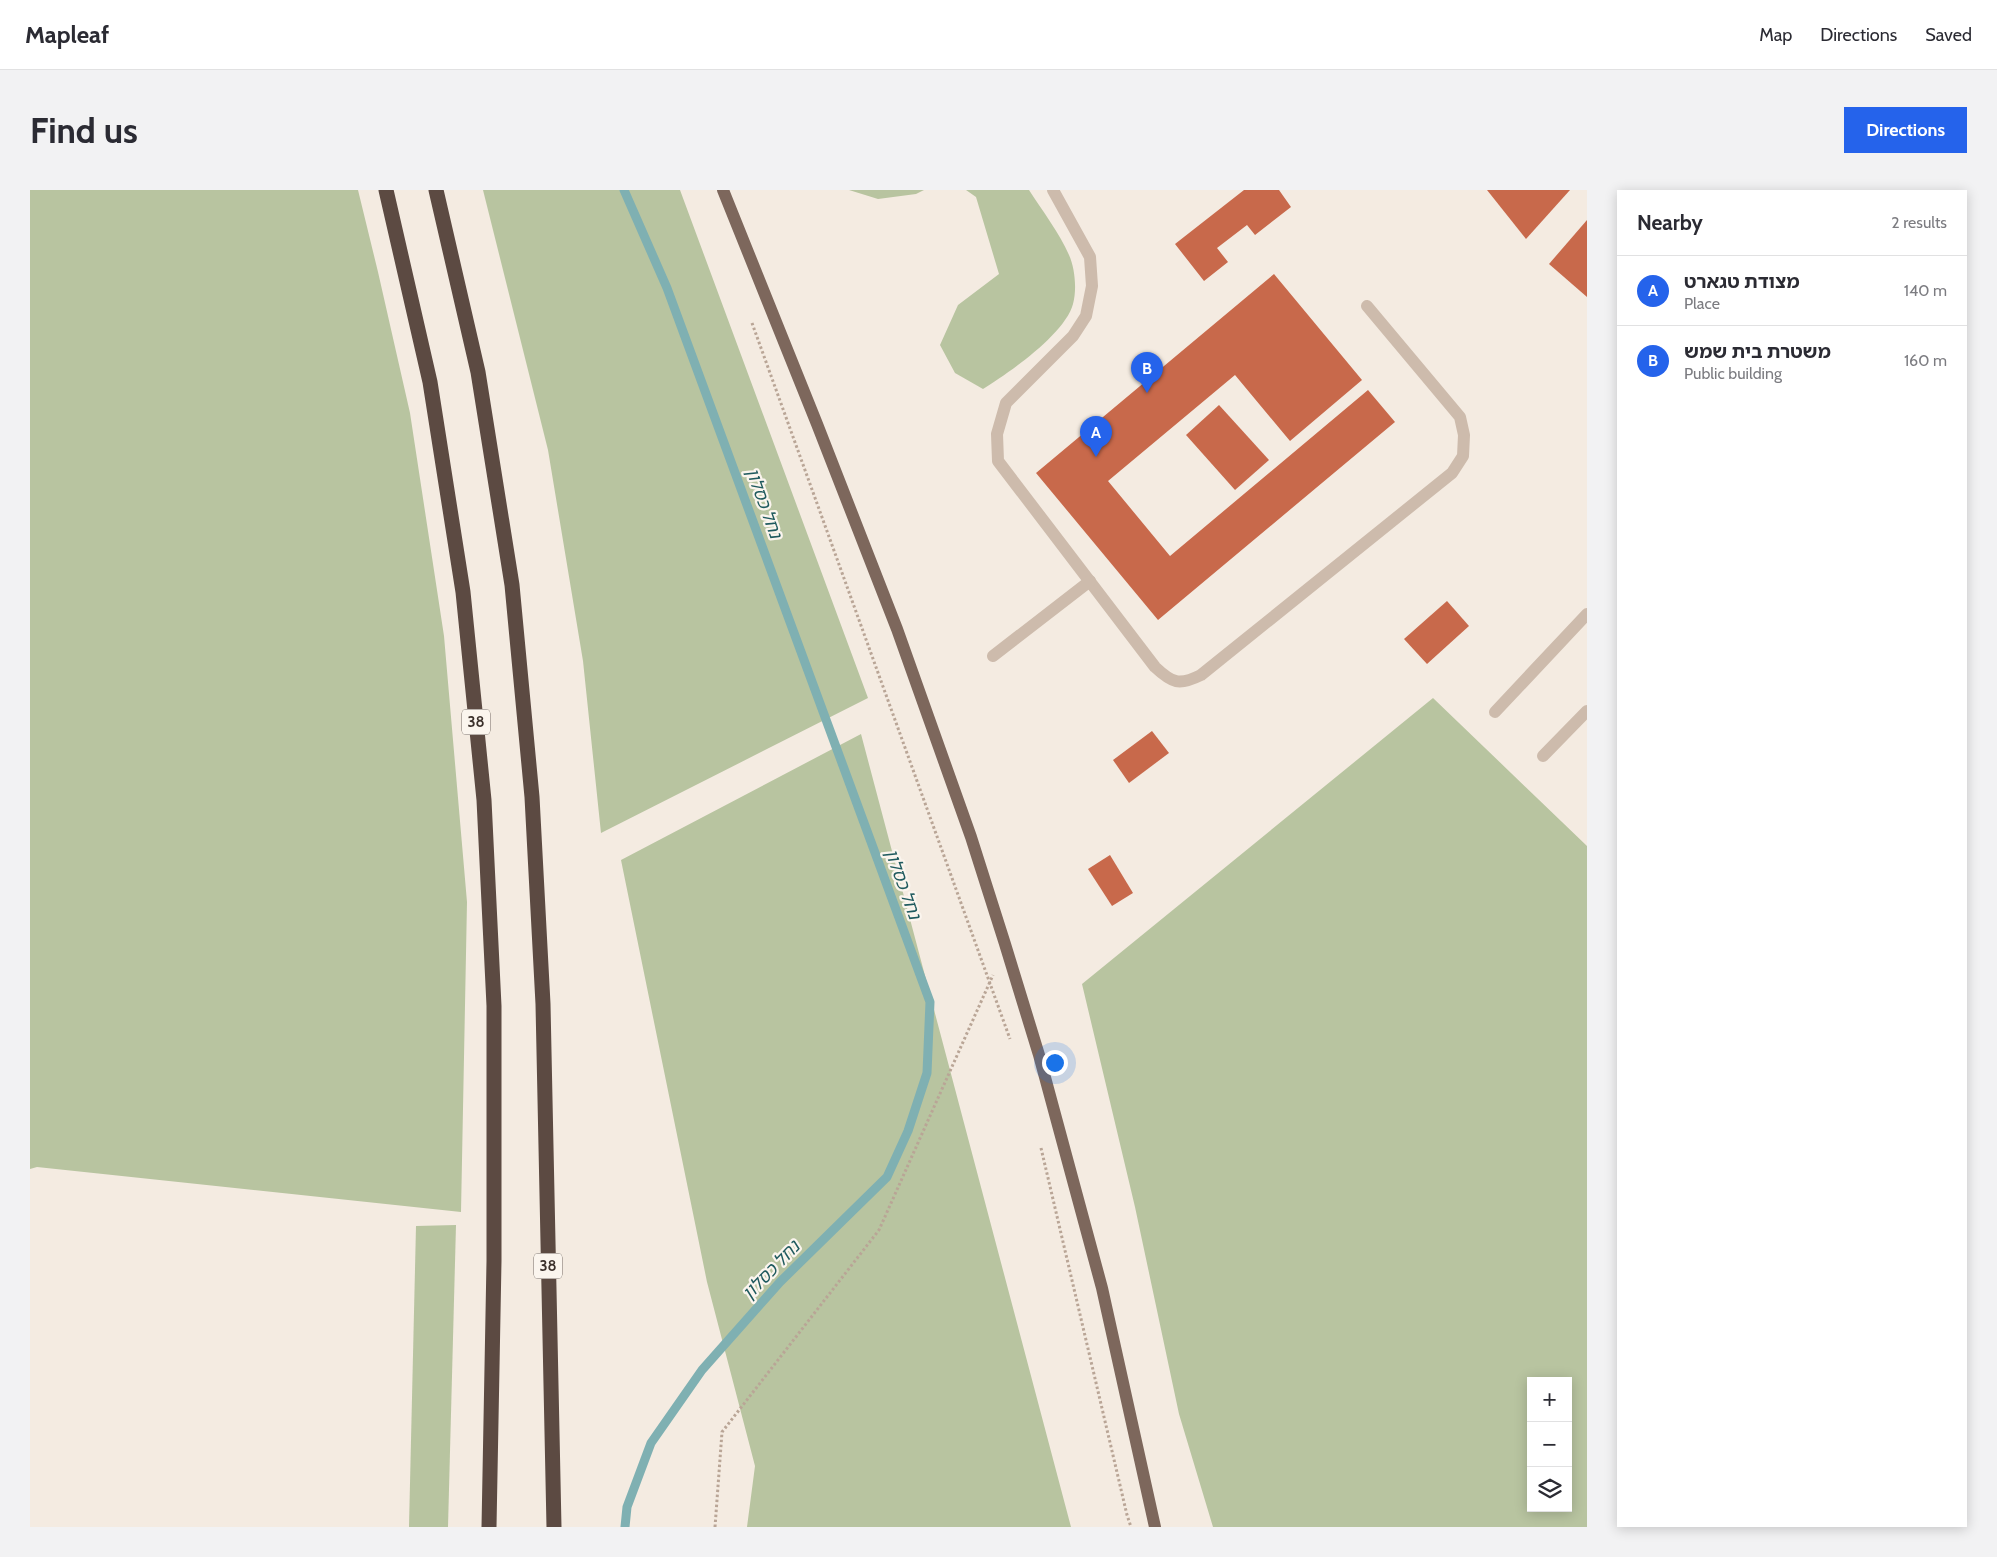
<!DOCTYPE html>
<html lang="en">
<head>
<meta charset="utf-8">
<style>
	body { margin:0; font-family:Cabin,"Noto Sans Hebrew",sans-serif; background:#f2f2f3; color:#2b2b33 }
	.controls { position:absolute; right:15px; bottom:15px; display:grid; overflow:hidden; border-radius:0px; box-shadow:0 2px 12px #0003 }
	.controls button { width:45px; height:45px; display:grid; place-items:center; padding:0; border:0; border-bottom:1px solid #e1e1e2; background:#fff; color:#2b2b33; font:25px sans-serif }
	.you { position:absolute; left:1024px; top:872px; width:18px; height:18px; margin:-12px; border:4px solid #fff; border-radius:50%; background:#1a73e8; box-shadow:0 0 0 8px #1a73e833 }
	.badge { display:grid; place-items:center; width:32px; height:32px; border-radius:50%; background:#2563eb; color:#fff; font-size:16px; font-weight:700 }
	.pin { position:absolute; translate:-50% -41px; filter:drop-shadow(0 1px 2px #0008) }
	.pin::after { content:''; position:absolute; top:26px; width:18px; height:15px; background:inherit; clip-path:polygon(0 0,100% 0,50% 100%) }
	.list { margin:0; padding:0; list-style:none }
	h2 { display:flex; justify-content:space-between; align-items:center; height:65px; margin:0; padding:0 20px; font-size:21px }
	h2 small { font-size:16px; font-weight:400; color:#7c7c81 }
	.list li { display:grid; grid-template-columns:32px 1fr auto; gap:15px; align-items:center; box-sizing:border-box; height:70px; padding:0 20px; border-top:1px solid #e1e1e2 }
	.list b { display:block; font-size:19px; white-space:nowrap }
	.list p { margin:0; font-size:16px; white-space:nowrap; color:#7c7c81 }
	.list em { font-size:16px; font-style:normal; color:#7c7c81 }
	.icon { flex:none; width:28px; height:28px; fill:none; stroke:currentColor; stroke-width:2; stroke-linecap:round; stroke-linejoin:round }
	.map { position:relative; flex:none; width:1557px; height:1337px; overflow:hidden; border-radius:0px }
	header { display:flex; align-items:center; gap:30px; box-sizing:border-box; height:70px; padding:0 25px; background:#fff; border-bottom:1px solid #e1e1e2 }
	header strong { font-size:24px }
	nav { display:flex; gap:28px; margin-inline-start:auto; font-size:18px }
	.intro { display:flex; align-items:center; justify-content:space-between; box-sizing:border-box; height:120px; padding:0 30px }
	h1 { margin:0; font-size:35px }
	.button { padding:12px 22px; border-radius:0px; background:#2563eb; color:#fff; font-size:18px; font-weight:700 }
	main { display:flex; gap:30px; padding:0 30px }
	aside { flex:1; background:#fff; border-radius:0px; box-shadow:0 2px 12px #0003 }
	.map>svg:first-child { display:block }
	.green { fill:#b8c4a0; fill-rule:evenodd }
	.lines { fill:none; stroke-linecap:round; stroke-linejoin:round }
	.stream { stroke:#7fb0b2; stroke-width:9 }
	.building { fill:#c8694b }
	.path { stroke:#b9a596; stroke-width:3; stroke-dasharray:2.5 2.5; stroke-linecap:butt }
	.minor { stroke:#cdbbac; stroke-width:12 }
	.major { stroke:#7d675c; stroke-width:12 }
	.highway { stroke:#5c4a42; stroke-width:15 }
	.labels { text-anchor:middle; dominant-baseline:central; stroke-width:4.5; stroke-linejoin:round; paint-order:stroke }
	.shield { fill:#fbf5ee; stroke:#756b66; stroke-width:1 }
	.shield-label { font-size:15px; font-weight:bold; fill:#3b302b }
	.water-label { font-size:18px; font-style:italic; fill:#1f5a5e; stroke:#fbf5ee }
</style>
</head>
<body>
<header>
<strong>Mapleaf</strong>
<nav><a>Map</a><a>Directions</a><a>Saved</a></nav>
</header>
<div class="intro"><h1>Find us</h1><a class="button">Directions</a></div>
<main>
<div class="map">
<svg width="1557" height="1337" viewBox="0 0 1557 1337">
	<rect width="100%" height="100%" fill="#f4ebe1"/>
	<!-- green -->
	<g class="green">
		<polygon points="0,0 328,0 348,82 380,223 414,446 437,712 431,1022 7,977 0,979"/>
		<polygon points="453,0 650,0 838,508 571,643 553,471 518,260"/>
		<polygon points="819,0 818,0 894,0 886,4 848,9"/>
		<path d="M 936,0 L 999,0 C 1012,20 1030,44 1039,65 C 1045,78 1047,100 1043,114 C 1035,144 979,183 953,199 L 925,183 L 910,155 L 928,115 L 969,84 L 946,7 Z"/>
		<path d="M 1403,508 L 1557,656 L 1557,1337 L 1183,1337 L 1149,1224 L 1105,1017 L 1052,794 ZM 1501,1191 L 1538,1191 L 1538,1318 L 1501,1318 Z"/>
		<polygon points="831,544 1041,1337 717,1337 725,1276 677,1092 591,670"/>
		<polygon points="426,1035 418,1337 379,1337 386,1036"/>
	</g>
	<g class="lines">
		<!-- stream -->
		<polyline class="stream" points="594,0 637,98 900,812 897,883 878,941 857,987 750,1092 672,1180 621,1253 597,1317 595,1337"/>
	</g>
	<!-- building -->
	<g class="building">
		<polygon points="1214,0 1249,0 1261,17 1225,45 1217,35 1187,58 1198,72 1174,91 1145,54"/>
		<polygon points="1457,0 1540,0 1496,49"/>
		<polygon points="1557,30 1557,107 1519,74"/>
		<polygon points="1244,84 1332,190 1260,251 1205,185 1078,291 1140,366 1338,200 1365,232 1128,430 1006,283"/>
		<polygon points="1189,215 1239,270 1205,300 1156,245"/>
		<polygon points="1417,411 1439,436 1397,474 1374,449"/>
		<polygon points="1122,541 1139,563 1099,593 1083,570"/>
		<polygon points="1080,665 1103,703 1082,716 1058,679"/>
	</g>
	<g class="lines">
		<!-- path -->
		<g class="path">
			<polyline points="722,133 980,849"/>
			<polyline points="1011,958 1097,1325 1101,1337"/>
			<polyline points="685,1337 692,1242 849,1040 963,785"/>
		</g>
		<!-- minor -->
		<g class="minor">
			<path d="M 1023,0 L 1060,67 L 1062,96 L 1056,126 L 1043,146 L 976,213 L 967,244 L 968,271 L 1125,477 C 1142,493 1149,496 1171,485 L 1422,283 L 1433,266 L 1434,245 L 1430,227 L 1337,116"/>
			<polyline points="963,466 1060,391"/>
			<polyline points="1465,522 1557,424"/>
			<polyline points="1513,566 1557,521"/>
		</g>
		<!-- major -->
		<polyline class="major" points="693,0 787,234 867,439 941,647 975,754 1009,865 1072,1098 1125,1337"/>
		<!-- highway -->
		<g class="highway">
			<polyline points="356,0 400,192 433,402 454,610 464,816 464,1071 459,1337"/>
			<polyline points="406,0 448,182 482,395 502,607 513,814 524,1337"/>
		</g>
	</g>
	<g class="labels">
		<!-- shield labels -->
		<g class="shield">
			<rect x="432" y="519.5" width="28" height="25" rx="4"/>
			<rect x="504" y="1063.5" width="28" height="25" rx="4"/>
		</g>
		<g class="shield-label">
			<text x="446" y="532">38</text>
			<text x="518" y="1076">38</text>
		</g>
		<!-- water labels -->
		<g class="water-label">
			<text transform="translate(734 313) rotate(70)">נחל כסלון</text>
			<text transform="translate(873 694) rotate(70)">נחל כסלון</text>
			<text transform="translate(741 1080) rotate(-46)">נחל כסלון</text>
		</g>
	</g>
</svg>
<div class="controls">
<button>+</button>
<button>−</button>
<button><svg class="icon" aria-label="layers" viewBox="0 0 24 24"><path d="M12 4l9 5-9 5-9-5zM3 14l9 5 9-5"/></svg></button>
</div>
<div class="you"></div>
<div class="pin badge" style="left:1066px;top:267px">A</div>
<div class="pin badge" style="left:1117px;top:203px">B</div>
</div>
<aside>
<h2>Nearby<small>2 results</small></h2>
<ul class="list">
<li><span class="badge">A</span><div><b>מצודת טגארט</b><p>Place</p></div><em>140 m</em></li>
<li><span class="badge">B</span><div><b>משטרת בית שמש</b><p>Public building</p></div><em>160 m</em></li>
</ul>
</aside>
</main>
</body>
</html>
